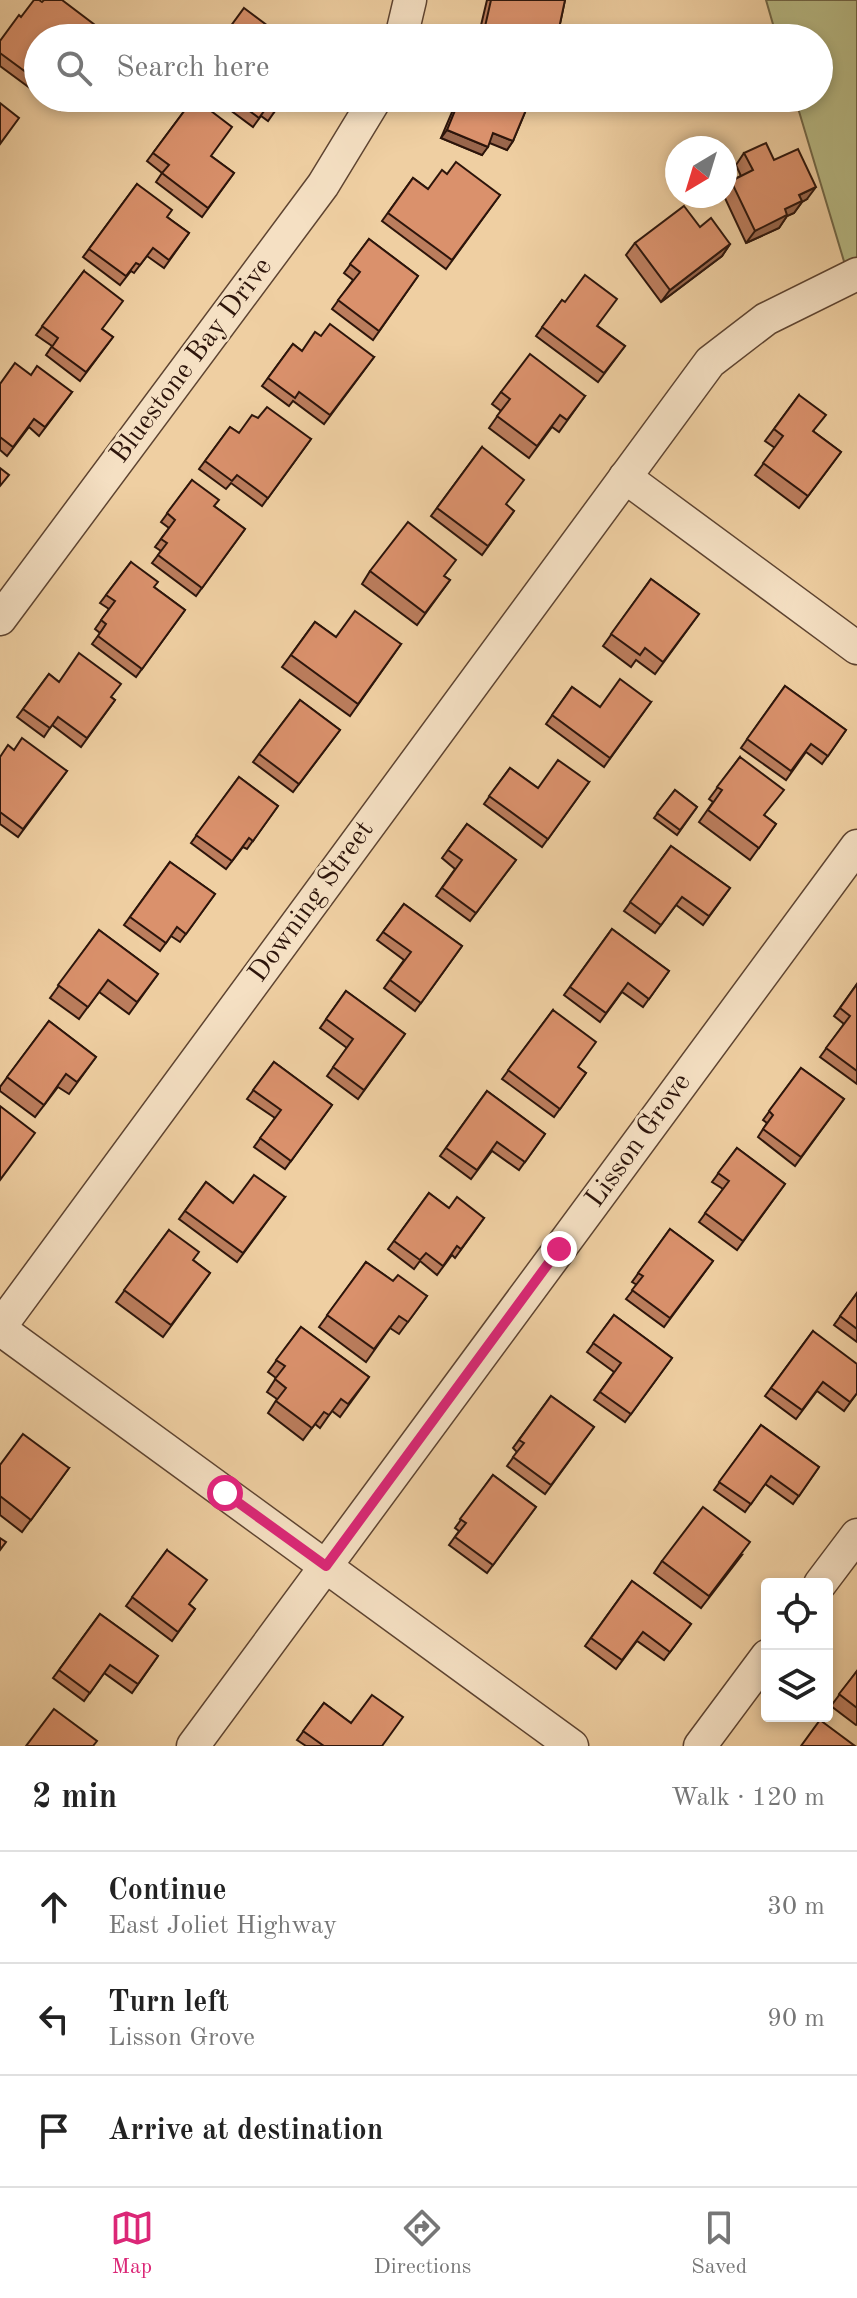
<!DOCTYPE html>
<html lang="en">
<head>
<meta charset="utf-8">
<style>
	body { margin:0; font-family:"Old Standard TT",serif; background:#f6f6f6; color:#222 }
	.controls { position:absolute; right:24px; bottom:24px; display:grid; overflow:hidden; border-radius:8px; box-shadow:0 4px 12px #0003 }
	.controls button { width:72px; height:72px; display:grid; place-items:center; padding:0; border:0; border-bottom:2px solid #e0e0e0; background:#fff; color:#222; font:40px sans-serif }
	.compass { position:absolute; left:665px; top:136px; width:72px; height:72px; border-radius:50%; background:#fff; box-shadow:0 4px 12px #0003; rotate:218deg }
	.stop { position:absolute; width:24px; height:24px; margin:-18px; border:6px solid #db2777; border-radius:50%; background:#fff }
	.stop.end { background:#db2777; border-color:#fff; box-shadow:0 2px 8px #0008 }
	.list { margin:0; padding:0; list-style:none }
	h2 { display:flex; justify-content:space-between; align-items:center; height:104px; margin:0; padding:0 32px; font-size:34px }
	h2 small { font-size:26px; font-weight:400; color:#767676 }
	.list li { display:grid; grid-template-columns:52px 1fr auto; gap:24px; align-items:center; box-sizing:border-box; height:112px; padding:0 32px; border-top:2px solid #e0e0e0 }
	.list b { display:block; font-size:30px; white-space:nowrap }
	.list p { margin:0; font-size:26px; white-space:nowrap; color:#767676 }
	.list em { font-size:26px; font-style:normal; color:#767676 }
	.icon { flex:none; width:44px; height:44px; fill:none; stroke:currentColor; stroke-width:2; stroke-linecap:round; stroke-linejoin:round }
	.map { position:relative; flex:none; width:857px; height:1746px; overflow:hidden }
	.search { position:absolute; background:#fff; box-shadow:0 4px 12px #0003; left:24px; right:24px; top:24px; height:88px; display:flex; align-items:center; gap:20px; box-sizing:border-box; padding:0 28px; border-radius:44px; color:#767676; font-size:30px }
	.sheet { height:440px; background:#fff }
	nav { display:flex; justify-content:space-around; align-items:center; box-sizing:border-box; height:112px; border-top:2px solid #e0e0e0; background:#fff; font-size:22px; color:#767676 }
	nav a { display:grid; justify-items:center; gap:4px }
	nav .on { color:#db2777 }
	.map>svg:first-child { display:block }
	.park { fill:#b8bb86; stroke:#726848; stroke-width:2 }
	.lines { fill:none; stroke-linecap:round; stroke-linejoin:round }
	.street-casing { stroke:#5e4431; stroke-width:35 }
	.street { stroke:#f5e0c3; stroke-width:32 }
	.wall { fill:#bb7d5d; stroke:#2d150b; stroke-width:2 }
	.shaded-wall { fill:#99664c; stroke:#2d150b; stroke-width:2 }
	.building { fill:#da916c; stroke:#2d150b; stroke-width:2 }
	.route { stroke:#db2777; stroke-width:10 }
	.labels { text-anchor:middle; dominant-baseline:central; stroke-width:6; stroke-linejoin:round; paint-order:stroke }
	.street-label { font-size:28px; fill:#2d150b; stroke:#f5e0c3 }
</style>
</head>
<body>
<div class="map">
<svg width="857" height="1746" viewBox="0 0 857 1746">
	<rect width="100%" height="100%" fill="#efcfa2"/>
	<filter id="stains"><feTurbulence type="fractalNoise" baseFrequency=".0025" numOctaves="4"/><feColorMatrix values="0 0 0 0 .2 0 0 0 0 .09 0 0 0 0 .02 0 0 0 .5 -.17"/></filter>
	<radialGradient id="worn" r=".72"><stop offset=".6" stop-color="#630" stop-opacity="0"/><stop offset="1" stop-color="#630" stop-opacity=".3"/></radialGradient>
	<!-- park -->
	<polygon class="park" points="766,0 857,0 857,266 846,268 795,98 819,98 819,38 777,38"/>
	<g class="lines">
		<defs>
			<g id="street">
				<polyline points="401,38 410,0"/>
				<polyline points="625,477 857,648"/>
				<polyline points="0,619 323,185 376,98"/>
				<polyline points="0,1327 710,362 766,319 857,274"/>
				<polyline points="0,1329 572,1746"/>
				<polyline points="820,1584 857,1535"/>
				<polyline points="193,1746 857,846"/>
				<polyline points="700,1746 767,1656"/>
			</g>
		</defs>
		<!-- street casing -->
		<use href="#street" class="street-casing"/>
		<!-- street -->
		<use href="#street" class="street"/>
	</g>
	<!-- wall -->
	<g class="wall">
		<polygon points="487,0 565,0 557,38 478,38"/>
		<polygon points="38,38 38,94 0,66 0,41"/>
		<polygon points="44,98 68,98 60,110"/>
		<polygon points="194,98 211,156 234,173 202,217 156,182 162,173 147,161"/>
		<polygon points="214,98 288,98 285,103 282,101 268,121 261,116 253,127"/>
		<polygon points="458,98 531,98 513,141 507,150 490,142 482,155 441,138"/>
		<polygon points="744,153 774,160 807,199 802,202 794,213 787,216 779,228 746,243 724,196 725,196 725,189 731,181 741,176 736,165"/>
		<polygon points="447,174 500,195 446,269 382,221 413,178 428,189"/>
		<polygon points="137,184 167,217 189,233 164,268 147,256 134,273 131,271 120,285 83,257"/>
		<polygon points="700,227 730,244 722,256 661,302 626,255 635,243"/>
		<polygon points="369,239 418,276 373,340 332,309 353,280 344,273"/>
		<polygon points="84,271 102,329 113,337 80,381 46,355 52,346 36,335"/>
		<polygon points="562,300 625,346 598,382 536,336"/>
		<polygon points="293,344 302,351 374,357 324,424 293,401 289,406 262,386"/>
		<polygon points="0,384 72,392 39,436 29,427 7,456 0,450"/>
		<polygon points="501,392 585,396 559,432 552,427 529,458 489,428 501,411 492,404"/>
		<polygon points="799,395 814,432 841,452 799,508 755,475 775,448 765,441"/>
		<polygon points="258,418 311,439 262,506 231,483 226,489 199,469 230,427 239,433"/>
		<polygon points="482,447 506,505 514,511 482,555 431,516"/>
		<polygon points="192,480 214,506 245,529 196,596 152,563 161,551 155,547 169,528 161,522"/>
		<polygon points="131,562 154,587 185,610 136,677 92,644 100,633 95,629 109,609 100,603"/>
		<polygon points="370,571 444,576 450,580 417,625 362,584"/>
		<polygon points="651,579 699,614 655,674 636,660 631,667 603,646"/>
		<polygon points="315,622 336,637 401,644 350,716 282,667"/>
		<polygon points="49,674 59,682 111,697 115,700 81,747 52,725 44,737 17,717"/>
		<polygon points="785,686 846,730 822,764 806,752 786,780 741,748"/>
		<polygon points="572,687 600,707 651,702 604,767 546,724"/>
		<polygon points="300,700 340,730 293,792 253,762"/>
		<polygon points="14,750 67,771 18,837 0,824 0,757"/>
		<polygon points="740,757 765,816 776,824 750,860 699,822 713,802 709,799"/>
		<polygon points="510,768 538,788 589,782 542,847 484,804"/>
		<polygon points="239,777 278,806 247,849 243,847 226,869 191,843"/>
		<polygon points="675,790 697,807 677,835 654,818"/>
		<polygon points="467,824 516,860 470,921 436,896 455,869 442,858"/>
		<polygon points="671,846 730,888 703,925 676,905 655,933 624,911"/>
		<polygon points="170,862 215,894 180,942 171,936 160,951 124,925"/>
		<polygon points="404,904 462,946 415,1011 384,988 404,960 377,940"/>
		<polygon points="612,929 669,971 643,1007 622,992 600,1022 564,995"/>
		<polygon points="99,930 158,974 129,1014 99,992 79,1019 50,998"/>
		<polygon points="857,984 857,1084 820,1057 844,1024 834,1016"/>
		<polygon points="346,991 405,1034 358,1099 327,1076 347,1048 320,1028"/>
		<polygon points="553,1010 578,1067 586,1073 554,1117 502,1079"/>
		<polygon points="49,1021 96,1057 69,1094 58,1087 35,1117 0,1091 0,1087"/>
		<polygon points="274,1062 332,1105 285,1169 254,1147 275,1118 247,1099"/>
		<polygon points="801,1068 844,1099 795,1166 758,1137 767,1123 763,1120"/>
		<polygon points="487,1091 545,1134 519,1170 492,1151 471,1179 440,1156"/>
		<polygon points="737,1148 785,1184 737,1250 699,1222 723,1189 712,1182"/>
		<polygon points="206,1182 233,1203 285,1197 237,1262 179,1219"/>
		<polygon points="429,1193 449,1208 484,1218 455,1258 452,1255 437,1275 420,1261 414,1269 388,1249"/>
		<polygon points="670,1229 713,1261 664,1327 626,1299 637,1285 632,1282"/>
		<polygon points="169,1230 193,1260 210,1273 163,1337 116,1302"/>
		<polygon points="366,1262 393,1281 427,1296 399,1334 390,1328 366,1362 319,1327"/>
		<polygon points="857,1293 857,1342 834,1325"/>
		<polygon points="614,1315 672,1358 625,1422 594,1400 614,1372 587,1352"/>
		<polygon points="301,1327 369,1377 340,1417 332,1411 320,1428 315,1424 303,1440 268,1413 277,1399 267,1392 276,1378 268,1372"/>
		<polygon points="813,1331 857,1393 844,1411 817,1391 796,1419 765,1396"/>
		<polygon points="551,1396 594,1427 545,1494 507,1466 517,1452 513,1448"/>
		<polygon points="761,1425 819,1467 793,1504 765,1484 745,1512 714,1490"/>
		<polygon points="0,1465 69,1468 22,1532 0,1515"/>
		<polygon points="493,1475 536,1507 487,1573 449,1545 459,1531 455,1528"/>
		<polygon points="167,1550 189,1604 195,1609 172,1641 126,1606"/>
		<polygon points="742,1555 701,1608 654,1573 662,1561"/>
		<polygon points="632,1581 691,1624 664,1660 637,1641 616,1669 585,1646"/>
		<polygon points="100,1614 158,1656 132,1693 104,1673 84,1701 53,1678"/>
		<polygon points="857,1671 857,1724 856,1725 831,1706"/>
		<polygon points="324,1703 351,1723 382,1746 306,1746 297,1740"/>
	</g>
	<!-- shaded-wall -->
	<g class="shaded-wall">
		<polygon points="484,31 518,31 551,38 479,38"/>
		<polygon points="447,130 488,147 482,155 441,138"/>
		<polygon points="493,133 513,141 507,150 487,142"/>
		<polygon points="816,187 807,199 802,202 794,213 787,216 779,228 746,243 755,231 785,209 799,195"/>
		<polygon points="730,244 722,256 661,302 670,290"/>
	</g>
	<!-- building -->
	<g class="building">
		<polygon points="34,0 39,0 42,2 44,0 62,0 95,25 86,38 38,38 38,81 0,53 0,41 19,15 21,17"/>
		<polygon points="491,0 565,0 557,38 551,38 518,31 516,38 514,38 484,31"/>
		<polygon points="244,8 284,38 222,38"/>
		<polygon points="194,98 232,127 211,156 234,173 208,208 162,173 169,165 153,153"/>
		<polygon points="232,98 284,98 274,112 267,107 259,118"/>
		<polygon points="460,98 531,98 513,141 493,133 488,147 447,130"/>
		<polygon points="0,103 19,118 0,144"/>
		<polygon points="766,143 774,160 798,149 816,187 799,195 802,201 785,209 787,215 755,231 731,181 753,170 744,153"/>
		<polygon points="456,162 500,195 452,260 388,213 413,178 428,189 442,170 447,174"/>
		<polygon points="137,184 172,210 167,217 189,233 169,260 153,248 140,265 136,263 126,276 89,249"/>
		<polygon points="684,206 700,227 711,218 730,244 670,290 635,243"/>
		<polygon points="369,239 418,276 379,331 338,300 360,272 350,264"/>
		<polygon points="84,271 123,301 102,329 113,337 86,372 52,347 58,338 42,326"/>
		<polygon points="585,275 617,299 597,326 625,346 604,373 542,327 562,300 565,302"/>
		<polygon points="330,324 374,357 330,415 299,392 295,398 268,378 293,344 302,351 315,332 321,336"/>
		<polygon points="530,354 585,396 567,420 560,415 537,446 497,416 510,399 501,392"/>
		<polygon points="15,363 31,375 37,366 72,392 45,427 34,419 13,447 0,437 0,384"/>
		<polygon points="799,395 826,415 813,431 841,452 808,496 763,463 783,436 774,429"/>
		<polygon points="267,407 311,439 268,498 237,475 232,481 205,461 230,427 239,433 252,415 258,418"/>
		<polygon points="482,447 524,480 506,504 514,511 488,546 437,508"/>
		<polygon points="0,468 9,475 0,486"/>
		<polygon points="192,480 219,500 214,506 245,529 202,588 158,555 167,543 161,539 175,520 167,513"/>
		<polygon points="408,522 456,560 444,576 450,580 425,613 370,571"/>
		<polygon points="131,562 158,582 154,587 185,610 142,669 98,636 106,624 101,620 115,601 106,595"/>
		<polygon points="651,579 699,614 663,662 645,648 640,655 611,634"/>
		<polygon points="355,611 401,644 358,704 291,655 315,622 336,637"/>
		<polygon points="79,653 121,684 111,697 115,700 87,738 58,717 50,728 23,709 49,674 59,682"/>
		<polygon points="620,679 651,702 610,758 552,715 572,687 600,707"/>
		<polygon points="785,686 846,730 828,756 811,744 791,771 747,739"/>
		<polygon points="300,700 340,730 299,784 259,754"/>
		<polygon points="22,738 67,771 23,829 0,812 0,757 8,745 14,750"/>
		<polygon points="740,757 784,790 764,815 776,824 759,848 708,810 722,790 717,787"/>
		<polygon points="558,760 589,782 548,839 489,796 510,768 538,788"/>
		<polygon points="239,777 278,806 253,841 249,838 232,861 196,835"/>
		<polygon points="675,790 697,807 680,830 657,813"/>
		<polygon points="467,824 516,860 476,913 442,888 462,860 448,850"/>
		<polygon points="671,846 730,888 709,916 682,897 661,925 630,902"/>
		<polygon points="170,862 215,894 186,934 177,927 166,943 130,917"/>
		<polygon points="404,904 462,946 421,1003 390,980 411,952 383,932"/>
		<polygon points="612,929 669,971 649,999 628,983 606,1013 570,987"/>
		<polygon points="99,930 158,974 137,1002 108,980 88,1007 58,985"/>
		<polygon points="857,984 857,1071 826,1048 850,1016 840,1008"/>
		<polygon points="346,991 405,1034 364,1090 333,1067 353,1039 326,1019"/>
		<polygon points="553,1010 596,1042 578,1067 586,1073 560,1109 508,1070"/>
		<polygon points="49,1021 96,1057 77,1082 66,1074 44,1105 7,1077"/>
		<polygon points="274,1062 332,1105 291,1161 260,1138 281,1110 253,1090"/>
		<polygon points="801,1068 844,1099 801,1157 763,1129 773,1115 769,1111"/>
		<polygon points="487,1091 545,1134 525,1162 497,1142 477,1170 446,1148"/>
		<polygon points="0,1106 35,1133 0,1180"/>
		<polygon points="737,1148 785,1184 743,1241 705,1213 729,1181 718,1173"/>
		<polygon points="254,1175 285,1197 243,1253 185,1211 206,1182 233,1203"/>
		<polygon points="429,1193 449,1208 457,1197 484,1218 461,1249 457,1246 443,1266 426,1253 420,1260 394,1241"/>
		<polygon points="670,1229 713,1261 670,1318 632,1290 643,1276 638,1273"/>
		<polygon points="169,1230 199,1252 193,1260 210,1273 171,1325 124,1290"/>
		<polygon points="366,1262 393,1281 398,1275 427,1296 408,1322 399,1316 374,1349 327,1315"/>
		<polygon points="857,1293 857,1329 840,1316"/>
		<polygon points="614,1315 672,1358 631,1414 600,1392 621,1363 593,1343"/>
		<polygon points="301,1327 369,1377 348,1404 341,1399 329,1415 324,1412 312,1428 276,1401 286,1388 275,1379 285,1366 276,1360"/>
		<polygon points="813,1331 857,1364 857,1393 850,1402 823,1382 802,1410 771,1388"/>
		<polygon points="551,1396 594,1427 551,1485 513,1457 524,1443 519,1440"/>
		<polygon points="761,1425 819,1467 799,1496 771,1476 751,1504 719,1482"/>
		<polygon points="23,1434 69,1468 31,1520 0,1496 0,1465"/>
		<polygon points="493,1475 536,1507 493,1565 455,1537 466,1523 460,1519"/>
		<polygon points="703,1507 750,1542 709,1596 662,1561"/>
		<polygon points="0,1538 6,1542 0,1550"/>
		<polygon points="167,1550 207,1580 189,1604 195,1609 178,1632 132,1597"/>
		<polygon points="632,1581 691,1624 670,1652 643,1632 622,1660 591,1638"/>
		<polygon points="100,1614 158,1656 138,1684 110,1665 90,1693 59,1670"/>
		<polygon points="857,1671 857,1708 839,1694"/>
		<polygon points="372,1695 403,1717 382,1746 324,1746 303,1731 324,1703 351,1723"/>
		<polygon points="54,1709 97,1741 93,1746 26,1746"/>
		<polygon points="820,1720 855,1746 801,1746"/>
	</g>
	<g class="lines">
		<!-- route -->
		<polyline class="route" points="225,1493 326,1566 559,1249"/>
	</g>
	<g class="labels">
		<!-- street labels -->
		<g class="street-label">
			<text transform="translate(192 361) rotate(-53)">Bluestone Bay Drive</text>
			<text transform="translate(312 902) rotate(-54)">Downing Street</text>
			<text transform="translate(639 1141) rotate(-54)">Lisson Grove</text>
		</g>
	</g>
	<rect width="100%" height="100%" filter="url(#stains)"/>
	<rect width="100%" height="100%" fill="url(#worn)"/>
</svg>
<div class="controls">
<button><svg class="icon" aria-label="locate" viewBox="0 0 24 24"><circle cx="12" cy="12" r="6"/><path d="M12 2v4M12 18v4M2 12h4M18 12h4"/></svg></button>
<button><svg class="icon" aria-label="layers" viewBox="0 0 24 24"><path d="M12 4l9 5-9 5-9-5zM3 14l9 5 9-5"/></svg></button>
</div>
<svg class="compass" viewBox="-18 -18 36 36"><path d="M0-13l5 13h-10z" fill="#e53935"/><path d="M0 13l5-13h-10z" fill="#767676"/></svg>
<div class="stop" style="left:225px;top:1493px"></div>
<div class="stop end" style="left:559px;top:1249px"></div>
<div class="search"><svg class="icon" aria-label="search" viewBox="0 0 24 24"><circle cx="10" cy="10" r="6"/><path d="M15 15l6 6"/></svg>Search here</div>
</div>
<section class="sheet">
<h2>2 min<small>Walk · 120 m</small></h2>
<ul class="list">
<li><svg class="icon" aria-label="ahead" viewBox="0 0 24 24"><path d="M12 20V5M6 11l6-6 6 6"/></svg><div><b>Continue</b><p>East Joliet Highway</p></div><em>30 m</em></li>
<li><svg class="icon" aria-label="left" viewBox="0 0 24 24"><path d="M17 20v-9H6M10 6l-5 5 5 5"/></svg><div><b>Turn left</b><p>Lisson Grove</p></div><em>90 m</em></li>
<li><svg class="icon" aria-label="arrive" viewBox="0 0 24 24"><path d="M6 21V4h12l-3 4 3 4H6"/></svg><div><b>Arrive at destination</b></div></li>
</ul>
</section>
<nav>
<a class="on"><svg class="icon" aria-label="map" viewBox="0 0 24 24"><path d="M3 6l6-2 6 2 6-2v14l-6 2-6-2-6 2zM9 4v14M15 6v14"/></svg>Map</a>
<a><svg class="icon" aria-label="directions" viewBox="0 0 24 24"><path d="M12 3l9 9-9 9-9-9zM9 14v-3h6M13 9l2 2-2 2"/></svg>Directions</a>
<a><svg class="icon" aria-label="saved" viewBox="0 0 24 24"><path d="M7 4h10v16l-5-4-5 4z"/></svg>Saved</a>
</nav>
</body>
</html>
